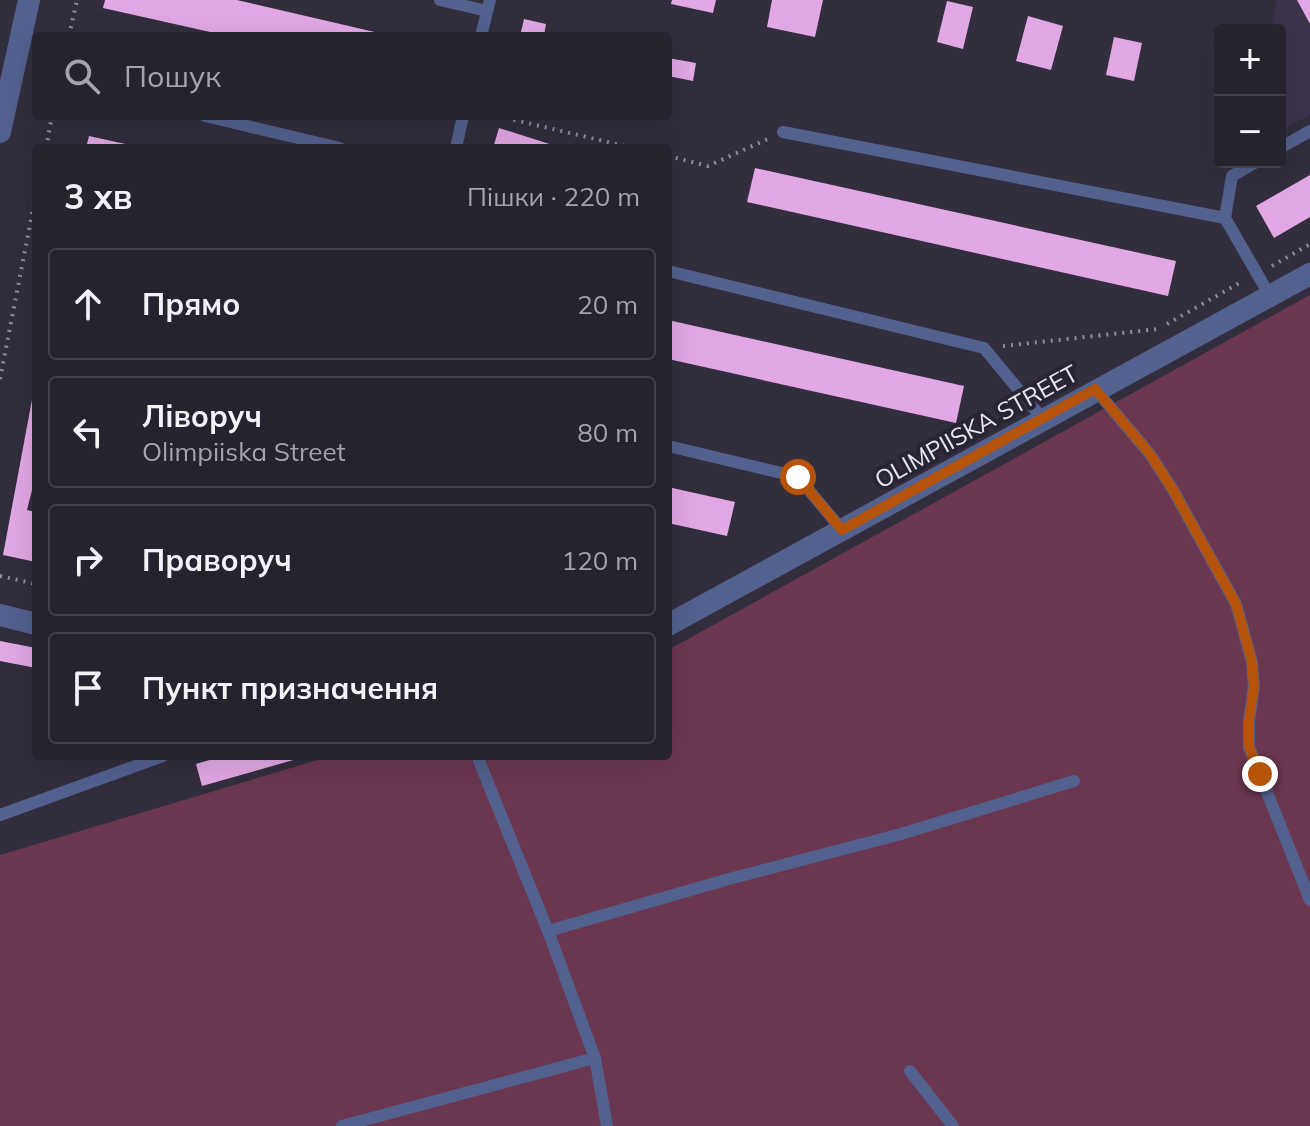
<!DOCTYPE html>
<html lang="uk">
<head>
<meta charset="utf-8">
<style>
	body { margin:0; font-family:Mulish,sans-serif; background:#322f3a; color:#f1f3f6 }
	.controls { position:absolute; right:24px; top:24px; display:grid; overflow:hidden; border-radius:8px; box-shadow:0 8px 32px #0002 }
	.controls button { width:72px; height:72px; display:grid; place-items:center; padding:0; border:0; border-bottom:2px solid #423f4a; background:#26222e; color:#f1f3f6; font:40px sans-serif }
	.stop { position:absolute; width:24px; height:24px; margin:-18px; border:6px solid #b45309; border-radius:50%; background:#fff }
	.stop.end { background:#b45309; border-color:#fff; box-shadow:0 2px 8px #0008 }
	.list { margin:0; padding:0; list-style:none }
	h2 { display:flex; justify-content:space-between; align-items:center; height:104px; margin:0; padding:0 32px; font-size:34px }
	h2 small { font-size:26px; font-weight:400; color:#a4a4aa }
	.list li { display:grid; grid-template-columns:52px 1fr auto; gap:24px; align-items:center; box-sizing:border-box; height:112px; margin:0 16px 16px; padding:0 16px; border:2px solid #423f4a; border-radius:8px }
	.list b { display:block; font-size:30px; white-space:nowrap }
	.list p { margin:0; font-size:26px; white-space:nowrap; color:#a4a4aa }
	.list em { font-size:26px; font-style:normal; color:#a4a4aa }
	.icon { flex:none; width:44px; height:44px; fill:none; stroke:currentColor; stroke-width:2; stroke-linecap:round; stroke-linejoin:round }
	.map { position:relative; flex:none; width:1310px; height:1126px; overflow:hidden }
	.search { position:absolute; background:#26222e; box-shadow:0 8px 32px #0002; left:32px; top:32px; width:640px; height:88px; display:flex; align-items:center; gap:20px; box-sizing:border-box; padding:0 28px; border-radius:8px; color:#a4a4aa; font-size:30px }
	.panel { position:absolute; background:#26222e; box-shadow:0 8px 32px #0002; left:32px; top:144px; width:640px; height:616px; border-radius:8px }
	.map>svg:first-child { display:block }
	.built { fill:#3b344b }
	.green { fill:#6b3750 }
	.building { fill:#e2a8e6 }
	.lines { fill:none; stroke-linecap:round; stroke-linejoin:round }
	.path { stroke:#918d9a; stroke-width:4; stroke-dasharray:2 6; stroke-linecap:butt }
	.service { stroke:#53618f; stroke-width:12 }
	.minor { stroke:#53618f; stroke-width:22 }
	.route { stroke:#b45309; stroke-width:10 }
	.labels { text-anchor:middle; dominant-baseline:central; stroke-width:8; stroke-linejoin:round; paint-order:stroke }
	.street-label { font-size:24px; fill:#e8e5f0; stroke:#292434 }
</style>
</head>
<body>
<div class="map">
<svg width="1310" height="1126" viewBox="0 0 1310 1126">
	<rect width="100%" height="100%" fill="#332e3e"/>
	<!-- built -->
	<polygon class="built" points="1277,0 1310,0 1310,115 1280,131 1280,30 1270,30"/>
	<!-- green -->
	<polygon class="green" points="1310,295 1310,1126 0,1126 0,855 331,756 668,756 668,650"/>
	<!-- building -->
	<g class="building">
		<polygon points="105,0 237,0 392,36 228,36 103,8"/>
		<polygon points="672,0 716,0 713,13 671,4"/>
		<polygon points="772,0 823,0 815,37 767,27"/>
		<polygon points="1297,0 1310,0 1310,24"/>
		<polygon points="947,1 973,7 963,49 937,42"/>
		<polygon points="1028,16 1063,26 1051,70 1016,61"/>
		<polygon points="524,19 546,24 544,36 520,36"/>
		<polygon points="1114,37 1142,43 1134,81 1106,75"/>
		<polygon points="668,58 696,63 693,81 668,76"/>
		<polygon points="499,128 559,147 559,148 493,148"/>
		<polygon points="89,136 139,147 139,148 86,148"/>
		<polygon points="755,168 1176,261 1168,296 747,202"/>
		<polygon points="1310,175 1310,217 1274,238 1256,206"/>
		<polygon points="668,320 964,386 956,423 668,359"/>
		<polygon points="34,389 36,474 27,510 36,512 36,562 3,555"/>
		<polygon points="668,487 735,502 727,536 668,523"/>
		<polygon points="0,641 36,648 36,668 0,661"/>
		<polygon points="223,756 304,756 304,757 202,786 196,764"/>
	</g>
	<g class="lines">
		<!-- path -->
		<g class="path">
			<polyline points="69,36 77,0"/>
			<polyline points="498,116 633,148"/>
			<polyline points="46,148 52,116"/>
			<polyline points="597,148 600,140"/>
			<polyline points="668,156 708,166 770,138"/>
			<polyline points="1272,266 1310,244"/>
			<polyline points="1167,324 1243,281"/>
			<polyline points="1003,346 1158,329"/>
			<polyline points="0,379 36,194"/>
			<polyline points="0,576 36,584"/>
		</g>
		<!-- service -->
		<g class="service">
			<polyline points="440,0 487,11"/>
			<polyline points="481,36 490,0"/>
			<polyline points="205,116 340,148"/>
			<polyline points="783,132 1225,218"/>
			<polyline points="456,148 463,116"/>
			<polyline points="1280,148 1310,131"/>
			<polyline points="1256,162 1232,176 1225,218 1270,296"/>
			<polyline points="668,271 984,348 1042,418"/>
			<polyline points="1095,389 1150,454 1173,490 1236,604 1252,662 1254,687 1249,720 1249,747 1310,900"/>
			<polyline points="668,446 798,477 842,530"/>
			<polyline points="0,815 163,756"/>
			<polyline points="548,931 729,879 901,834 1074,781"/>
			<polyline points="595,1058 607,1126"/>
			<polyline points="910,1071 953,1126"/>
			<polyline points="342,1126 595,1058 548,931 477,756"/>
		</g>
		<!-- minor -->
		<g class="minor">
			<polyline points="0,132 29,0"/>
			<polyline points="0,615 36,624"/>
			<polyline points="668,625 1310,274"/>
		</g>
	</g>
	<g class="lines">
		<!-- route -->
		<polyline class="route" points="798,477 842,530 1095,389 1150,454 1173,490 1236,604 1252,662 1254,687 1249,720 1249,747 1260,774"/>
	</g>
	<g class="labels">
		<!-- street labels -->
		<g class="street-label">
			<text transform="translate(976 426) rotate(-29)">OLIMPIISKA STREET</text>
		</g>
	</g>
</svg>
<div class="controls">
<button>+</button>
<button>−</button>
</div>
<div class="stop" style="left:798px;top:477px"></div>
<div class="stop end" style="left:1260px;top:774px"></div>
<div class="search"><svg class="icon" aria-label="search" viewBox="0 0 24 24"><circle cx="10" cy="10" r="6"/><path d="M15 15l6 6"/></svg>Пошук</div>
<section class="panel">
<h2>3 хв<small>Пішки · 220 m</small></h2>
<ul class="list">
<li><svg class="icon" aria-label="ahead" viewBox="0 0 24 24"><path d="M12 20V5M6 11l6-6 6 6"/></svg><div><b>Прямо</b></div><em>20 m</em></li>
<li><svg class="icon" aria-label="left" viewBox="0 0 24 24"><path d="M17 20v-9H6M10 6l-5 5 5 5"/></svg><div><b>Ліворуч</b><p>Olimpiiska Street</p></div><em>80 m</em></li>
<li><svg class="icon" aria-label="right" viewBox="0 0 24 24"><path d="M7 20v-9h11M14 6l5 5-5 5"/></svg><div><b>Праворуч</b></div><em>120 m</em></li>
<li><svg class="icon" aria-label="arrive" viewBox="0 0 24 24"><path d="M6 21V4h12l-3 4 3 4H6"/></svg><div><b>Пункт призначення</b></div></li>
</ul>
</section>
</div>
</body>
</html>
